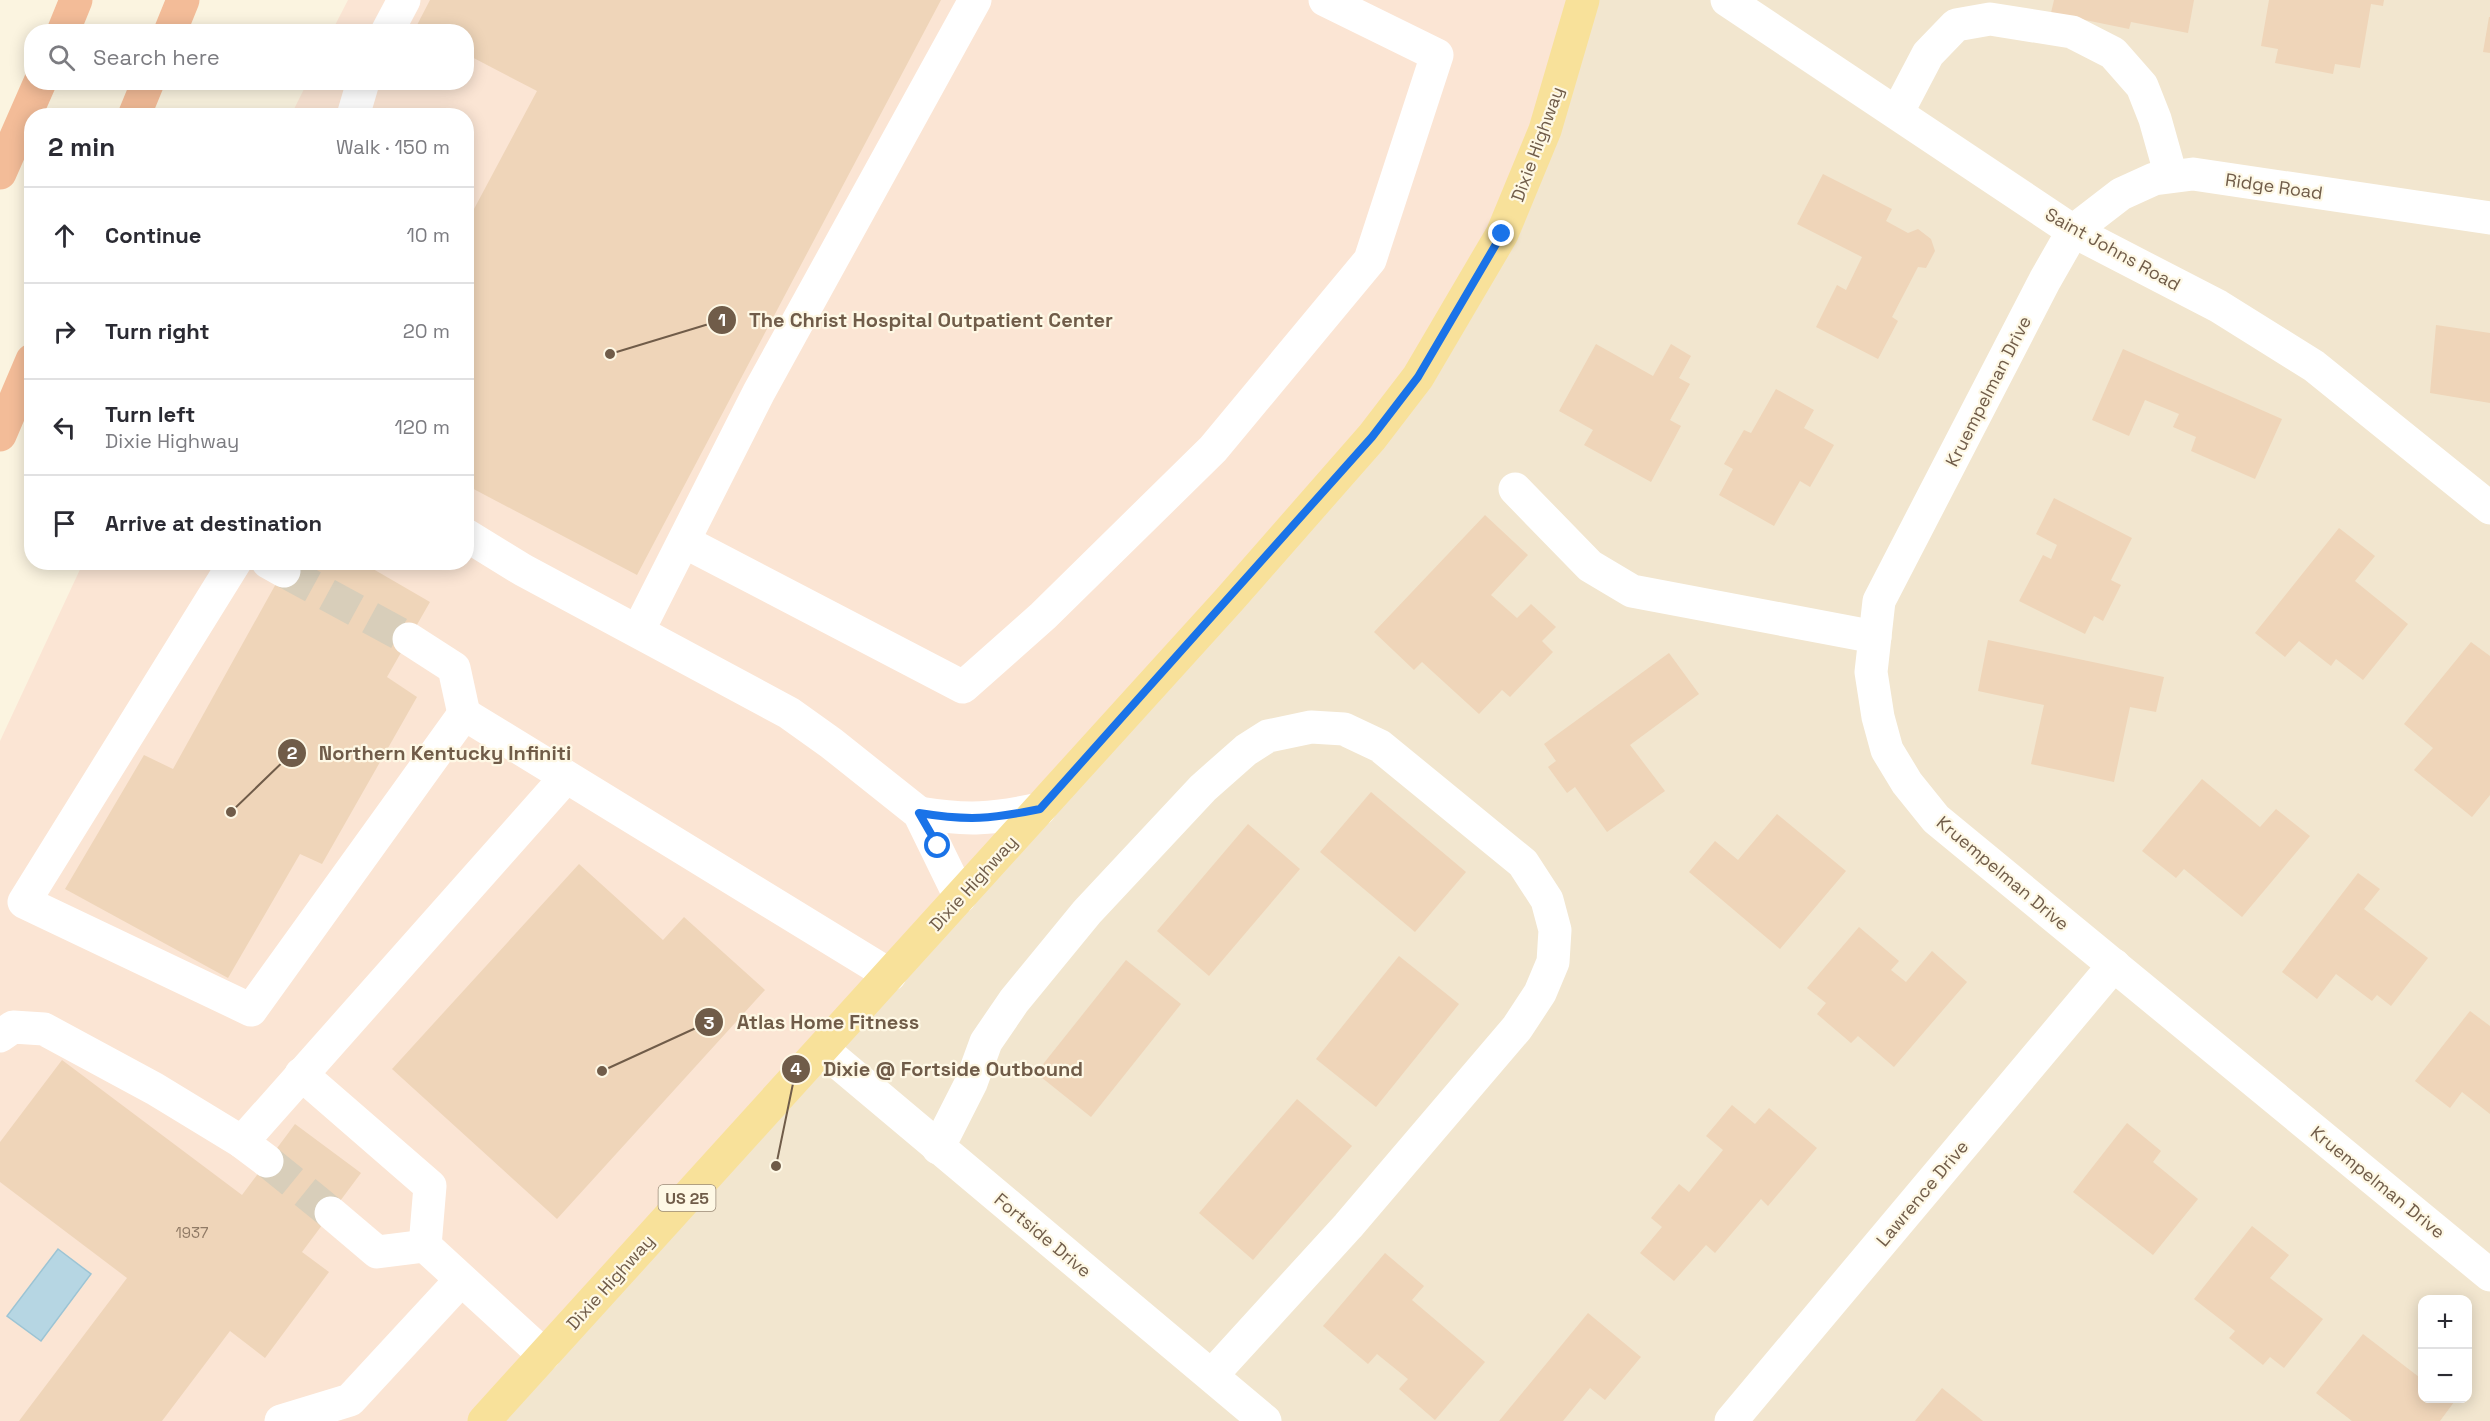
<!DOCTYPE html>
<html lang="en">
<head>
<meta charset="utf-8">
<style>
	body { margin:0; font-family:"Space Grotesk",sans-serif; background:#f2f2f3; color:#2b2b33 }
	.controls { position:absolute; right:18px; bottom:18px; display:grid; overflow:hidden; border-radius:12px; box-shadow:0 3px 15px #0003 }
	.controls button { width:54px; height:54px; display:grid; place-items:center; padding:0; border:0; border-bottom:2px solid #e1e1e2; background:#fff; color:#2b2b33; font:30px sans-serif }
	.stop { position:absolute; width:18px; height:18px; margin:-14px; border:4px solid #1a73e8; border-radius:50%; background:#fff }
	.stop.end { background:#1a73e8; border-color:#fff; box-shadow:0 2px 6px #0008 }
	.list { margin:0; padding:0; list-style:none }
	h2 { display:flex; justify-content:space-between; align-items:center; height:78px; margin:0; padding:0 24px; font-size:26px }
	h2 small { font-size:20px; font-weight:400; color:#7c7c81 }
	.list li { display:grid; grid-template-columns:39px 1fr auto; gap:18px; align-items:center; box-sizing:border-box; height:96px; padding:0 24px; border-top:2px solid #e1e1e2 }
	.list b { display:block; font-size:22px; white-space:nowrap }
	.list p { margin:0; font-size:20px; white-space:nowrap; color:#7c7c81 }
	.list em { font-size:20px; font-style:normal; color:#7c7c81 }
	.icon { flex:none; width:33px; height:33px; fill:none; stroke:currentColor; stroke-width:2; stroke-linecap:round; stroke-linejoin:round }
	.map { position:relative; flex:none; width:2490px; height:1421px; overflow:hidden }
	.search { position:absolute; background:#fff; box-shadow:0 3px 15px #0003; left:24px; top:24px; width:450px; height:66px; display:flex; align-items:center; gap:15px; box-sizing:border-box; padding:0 21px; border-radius:24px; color:#7c7c81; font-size:22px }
	.panel { position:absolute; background:#fff; box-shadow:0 3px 15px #0003; left:24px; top:108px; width:450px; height:462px; border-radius:24px }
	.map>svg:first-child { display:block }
	.residential { fill:#f2e6cf; fill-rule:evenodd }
	.commercial { fill:#fbe5d4 }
	.water { fill:#b6d6e3; stroke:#9cc4d4; stroke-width:1.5 }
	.building { fill:#efd5b9 }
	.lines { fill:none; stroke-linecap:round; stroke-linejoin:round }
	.minor-tunnel { stroke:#d8ceba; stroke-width:33; stroke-dasharray:33 16; stroke-linecap:butt }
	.minor { stroke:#fff; stroke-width:33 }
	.major { stroke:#f8e19a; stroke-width:33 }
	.highway { stroke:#f3bc98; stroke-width:33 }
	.route { stroke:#1a73e8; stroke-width:8 }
	.labels { text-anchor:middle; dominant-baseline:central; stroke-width:4.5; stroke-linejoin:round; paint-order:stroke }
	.number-label { font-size:15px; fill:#907a65 }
	.shield { fill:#fef8e5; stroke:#9b8b78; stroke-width:1.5 }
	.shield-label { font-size:16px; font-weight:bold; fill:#705c49 }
	.street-label { font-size:18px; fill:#705c49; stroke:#fef8e5 }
	.leader { fill:none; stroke:#705c49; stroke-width:2 }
	.callout-dot { fill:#705c49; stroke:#fef8e5; stroke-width:2 }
	.mark-label { font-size:18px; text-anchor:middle; font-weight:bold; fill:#fff }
	.callout-label { font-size:20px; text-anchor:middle; font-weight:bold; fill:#705c49; stroke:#fef8e5; stroke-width:4.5; stroke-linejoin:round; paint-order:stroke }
</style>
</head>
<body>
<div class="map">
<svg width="2490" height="1421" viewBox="0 0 2490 1421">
	<rect width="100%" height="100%" fill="#fbf4e0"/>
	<!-- residential -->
	<path class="residential" d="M 1583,0 L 2490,0 L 2490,1421 L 484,1421 ZM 2422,1300 L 2468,1300 L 2468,1398 L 2422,1398 Z"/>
	<!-- commercial -->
	<polygon class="commercial" points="348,0 1583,0 1545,130 1418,377 484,1421 0,1421 0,741 83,563 466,562 466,116 291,115 307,83 466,82 466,32 332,31"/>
	<!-- water -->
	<polygon class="water" points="58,1249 91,1274 41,1341 7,1316"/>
	<!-- building -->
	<g class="building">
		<polygon points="430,0 941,0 637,575 466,485 466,224 537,91 466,54 466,32 424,32 416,27"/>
		<polygon points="2054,0 2194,0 2188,33 2131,22 2129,29 2051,13"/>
		<polygon points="2269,0 2384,0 2383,6 2371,4 2360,68 2335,64 2333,74 2275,63 2278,49 2261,46"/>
		<polygon points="2489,17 2490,17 2490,53 2483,52"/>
		<polygon points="1823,174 1892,209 1886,221 1908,233 1918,229 1931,239 1935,251 1926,268 1918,267 1892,317 1898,321 1878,359 1816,327 1837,285 1846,290 1862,257 1797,224"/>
		<polygon points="2436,325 2490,333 2490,403 2430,393"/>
		<polygon points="1596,344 1653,376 1671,344 1691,356 1679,378 1690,384 1670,420 1681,426 1651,482 1584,445 1593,430 1559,411"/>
		<polygon points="2123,349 2282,419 2255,479 2191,451 2196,437 2173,427 2179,414 2145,400 2129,436 2092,420"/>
		<polygon points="1776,389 1814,410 1804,428 1834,445 1810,487 1800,481 1774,526 1719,495 1733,469 1724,464 1744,430 1751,433"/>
		<polygon points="2054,498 2132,538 2111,580 2121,585 2103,621 2094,616 2085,634 2019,601 2043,555 2051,559 2057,545 2036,534"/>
		<polygon points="1485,515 1528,555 1491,595 1517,618 1531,604 1556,627 1542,641 1553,652 1510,697 1502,690 1479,714 1422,662 1414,670 1374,632"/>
		<polygon points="2339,528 2375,556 2355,581 2408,624 2363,680 2336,659 2331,666 2299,641 2285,657 2255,633"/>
		<polygon points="288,562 361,562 430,602 387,677 417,697 322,864 300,854 228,978 65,889 144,755 173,769"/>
		<polygon points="1988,640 2164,677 2156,712 2130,707 2114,782 2031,764 2044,705 1978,691"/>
		<polygon points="2471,642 2490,656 2490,795 2472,817 2414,770 2433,748 2404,724"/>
		<polygon points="1669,653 1699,694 1630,745 1665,791 1607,832 1575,787 1567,793 1548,767 1556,761 1544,744"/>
		<polygon points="2202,779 2260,827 2276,809 2310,836 2242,917 2184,869 2176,878 2142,851"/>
		<polygon points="1371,792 1466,872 1415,932 1320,852"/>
		<polygon points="1777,814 1846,871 1780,949 1689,872 1715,841 1738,860"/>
		<polygon points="1248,824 1300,869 1209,976 1157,931"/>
		<polygon points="579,864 663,940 684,917 765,990 557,1219 392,1069"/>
		<polygon points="2358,873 2380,889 2364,909 2428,958 2391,1006 2377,995 2372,1001 2336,974 2317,999 2282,972"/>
		<polygon points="1859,927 1899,961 1891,970 1906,982 1932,951 1967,982 1894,1067 1858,1036 1851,1043 1817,1014 1826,1003 1807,988"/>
		<polygon points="1399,956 1459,1004 1376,1107 1316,1059"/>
		<polygon points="1126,960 1181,1004 1091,1117 1036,1073"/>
		<polygon points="2470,1011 2490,1026 2490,1114 2462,1092 2450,1108 2415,1081"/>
		<polygon points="62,1060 242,1195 295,1124 361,1173 302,1252 329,1272 265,1358 230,1331 162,1421 19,1421 127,1278 0,1182 0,1142"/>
		<polygon points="1297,1099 1352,1146 1253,1260 1199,1213"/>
		<polygon points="1732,1105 1755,1124 1769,1108 1817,1148 1768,1206 1761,1199 1715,1253 1706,1245 1674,1281 1640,1253 1662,1227 1651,1218 1679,1184 1689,1192 1723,1150 1706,1136"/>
		<polygon points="2127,1123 2161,1151 2153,1162 2198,1199 2153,1255 2073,1192"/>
		<polygon points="2252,1226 2289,1255 2270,1278 2323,1319 2284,1368 2270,1357 2263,1365 2229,1338 2235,1331 2194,1299"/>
		<polygon points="1385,1253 1424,1286 1412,1300 1485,1362 1435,1420 1399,1389 1408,1379 1377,1354 1368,1364 1323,1326"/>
		<polygon points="1588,1313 1641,1357 1605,1400 1590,1388 1563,1421 1499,1421"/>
		<polygon points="2363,1334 2419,1377 2422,1370 2422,1398 2457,1398 2440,1421 2352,1421 2316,1393"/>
		<polygon points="1942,1388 1983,1421 1915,1421"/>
	</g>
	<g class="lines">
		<!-- minor-tunnel -->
		<g class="minor-tunnel">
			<polyline points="284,571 409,639"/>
			<polyline points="267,1161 331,1213"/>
		</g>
		<!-- minor -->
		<g class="minor">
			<polyline points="1727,0 2073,231 2218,306 2314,366 2490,508"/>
			<polyline points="387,32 404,0"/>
			<polyline points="1897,113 1928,54 1956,25 1990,19 2072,32 2113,53 2142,86 2155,119 2171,176"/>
			<polyline points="353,116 363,82"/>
			<polyline points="2490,218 2193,174 2154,179 2121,194 2073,231 2045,280 1879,601 1871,672 1878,717 1887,750 1907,783 1936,819 2490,1275"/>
			<polyline points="1515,489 1590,566 1632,591 1875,637"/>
			<polyline points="466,535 523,570 789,713 831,743 919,813 960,897"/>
			<polyline points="685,542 963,687 1043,616 1213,449 1370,260 1437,55 1325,0"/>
			<polyline points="235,562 24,902 251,1010 464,714 890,975"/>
			<polyline points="268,562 284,571"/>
			<polyline points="638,631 759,392 975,0"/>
			<polyline points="409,639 454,668 464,714"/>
			<path d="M 919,813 C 969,821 991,819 1040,809"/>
			<polyline points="0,1036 13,1027 44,1029 155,1089 242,1142 566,777"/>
			<polyline points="822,1049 1265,1421"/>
			<polyline points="301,1074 430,1186 425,1246 544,1355"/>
			<polyline points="242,1142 267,1161"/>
			<polyline points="938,1148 971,1083 986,1042 1014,1001 1087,912 1203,788 1246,750 1268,736 1311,727 1344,729 1380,746 1523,863 1547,900 1555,930 1553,962 1540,993 1517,1028 1348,1226 1212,1375"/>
			<polyline points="331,1213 377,1252 425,1246"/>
			<polyline points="281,1421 350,1400 460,1281"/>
			<polyline points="1731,1421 2114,965"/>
		</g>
		<!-- major -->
		<polyline class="major" points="484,1421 1229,600 1372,437 1418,377 1502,234 1545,130 1583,0"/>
		<!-- highway -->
		<g class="highway">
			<polyline points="63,32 76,0"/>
			<polyline points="170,32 183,0"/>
			<polyline points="134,116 148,82"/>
			<polyline points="0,173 40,82"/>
			<polyline points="0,435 32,360"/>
		</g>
	</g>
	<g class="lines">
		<!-- route -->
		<path class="route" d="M 938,846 L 919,813 C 969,821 991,819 1040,809 L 1372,437 L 1418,377 L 1502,234"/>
	</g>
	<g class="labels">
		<!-- number labels -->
		<g class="number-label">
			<text x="192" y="1232">1937</text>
		</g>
		<!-- shield labels -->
		<rect class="shield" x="658.5" y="1185" width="57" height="26" rx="4.5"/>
		<g class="shield-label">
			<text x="687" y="1198">US 25</text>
		</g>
		<!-- street labels -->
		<g class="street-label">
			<text transform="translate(1537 144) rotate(-70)">Dixie Highway</text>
			<text transform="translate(2274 186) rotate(8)">Ridge Road</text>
			<text transform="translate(2113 249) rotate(29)">Saint Johns Road</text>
			<text transform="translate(1988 391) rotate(-63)">Kruempelman Drive</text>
			<text transform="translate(2003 873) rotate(40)">Kruempelman Drive</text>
			<text transform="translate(973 883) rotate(-48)">Dixie Highway</text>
			<text transform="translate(2378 1182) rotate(39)">Kruempelman Drive</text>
			<text transform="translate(1922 1193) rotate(-50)">Lawrence Drive</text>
			<text transform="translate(1043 1235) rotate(40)">Fortside Drive</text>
			<text transform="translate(610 1282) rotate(-48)">Dixie Highway</text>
		</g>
	</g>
	<!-- callouts -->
	<path class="leader" d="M610 354L722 320M231 812L292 753M602 1071L709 1022M776 1166L796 1069"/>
	<g class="callout-dot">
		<circle cx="610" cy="354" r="6"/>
		<circle cx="231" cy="812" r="6"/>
		<circle cx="602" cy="1071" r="6"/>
		<circle cx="776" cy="1166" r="6"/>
		<circle cx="722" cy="320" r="15"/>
		<circle cx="292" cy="753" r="15"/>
		<circle cx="709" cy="1022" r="15"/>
		<circle cx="796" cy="1069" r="15"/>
	</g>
	<g class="mark-label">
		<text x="722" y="326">1</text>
		<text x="292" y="759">2</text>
		<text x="709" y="1029">3</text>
		<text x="796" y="1075">4</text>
	</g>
	<g class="callout-label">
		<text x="931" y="327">The Christ Hospital Outpatient Center</text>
		<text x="445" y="760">Northern Kentucky Infiniti</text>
		<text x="828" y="1029">Atlas Home Fitness</text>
		<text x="953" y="1076">Dixie @ Fortside Outbound</text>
	</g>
</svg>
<div class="controls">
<button>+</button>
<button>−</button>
</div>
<div class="stop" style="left:938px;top:846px"></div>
<div class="stop end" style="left:1502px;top:234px"></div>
<div class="search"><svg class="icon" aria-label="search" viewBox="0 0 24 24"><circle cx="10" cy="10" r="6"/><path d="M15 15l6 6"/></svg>Search here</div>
<section class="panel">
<h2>2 min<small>Walk · 150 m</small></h2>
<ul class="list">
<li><svg class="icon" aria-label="ahead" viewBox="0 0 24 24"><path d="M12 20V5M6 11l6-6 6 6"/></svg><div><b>Continue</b></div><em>10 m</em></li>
<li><svg class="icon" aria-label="right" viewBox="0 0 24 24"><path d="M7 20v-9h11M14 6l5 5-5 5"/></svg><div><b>Turn right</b></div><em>20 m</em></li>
<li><svg class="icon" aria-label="left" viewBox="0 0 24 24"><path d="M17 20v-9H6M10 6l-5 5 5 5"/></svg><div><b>Turn left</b><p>Dixie Highway</p></div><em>120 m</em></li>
<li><svg class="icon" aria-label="arrive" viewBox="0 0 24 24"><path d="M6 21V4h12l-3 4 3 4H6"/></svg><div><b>Arrive at destination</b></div></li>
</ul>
</section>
</div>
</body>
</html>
